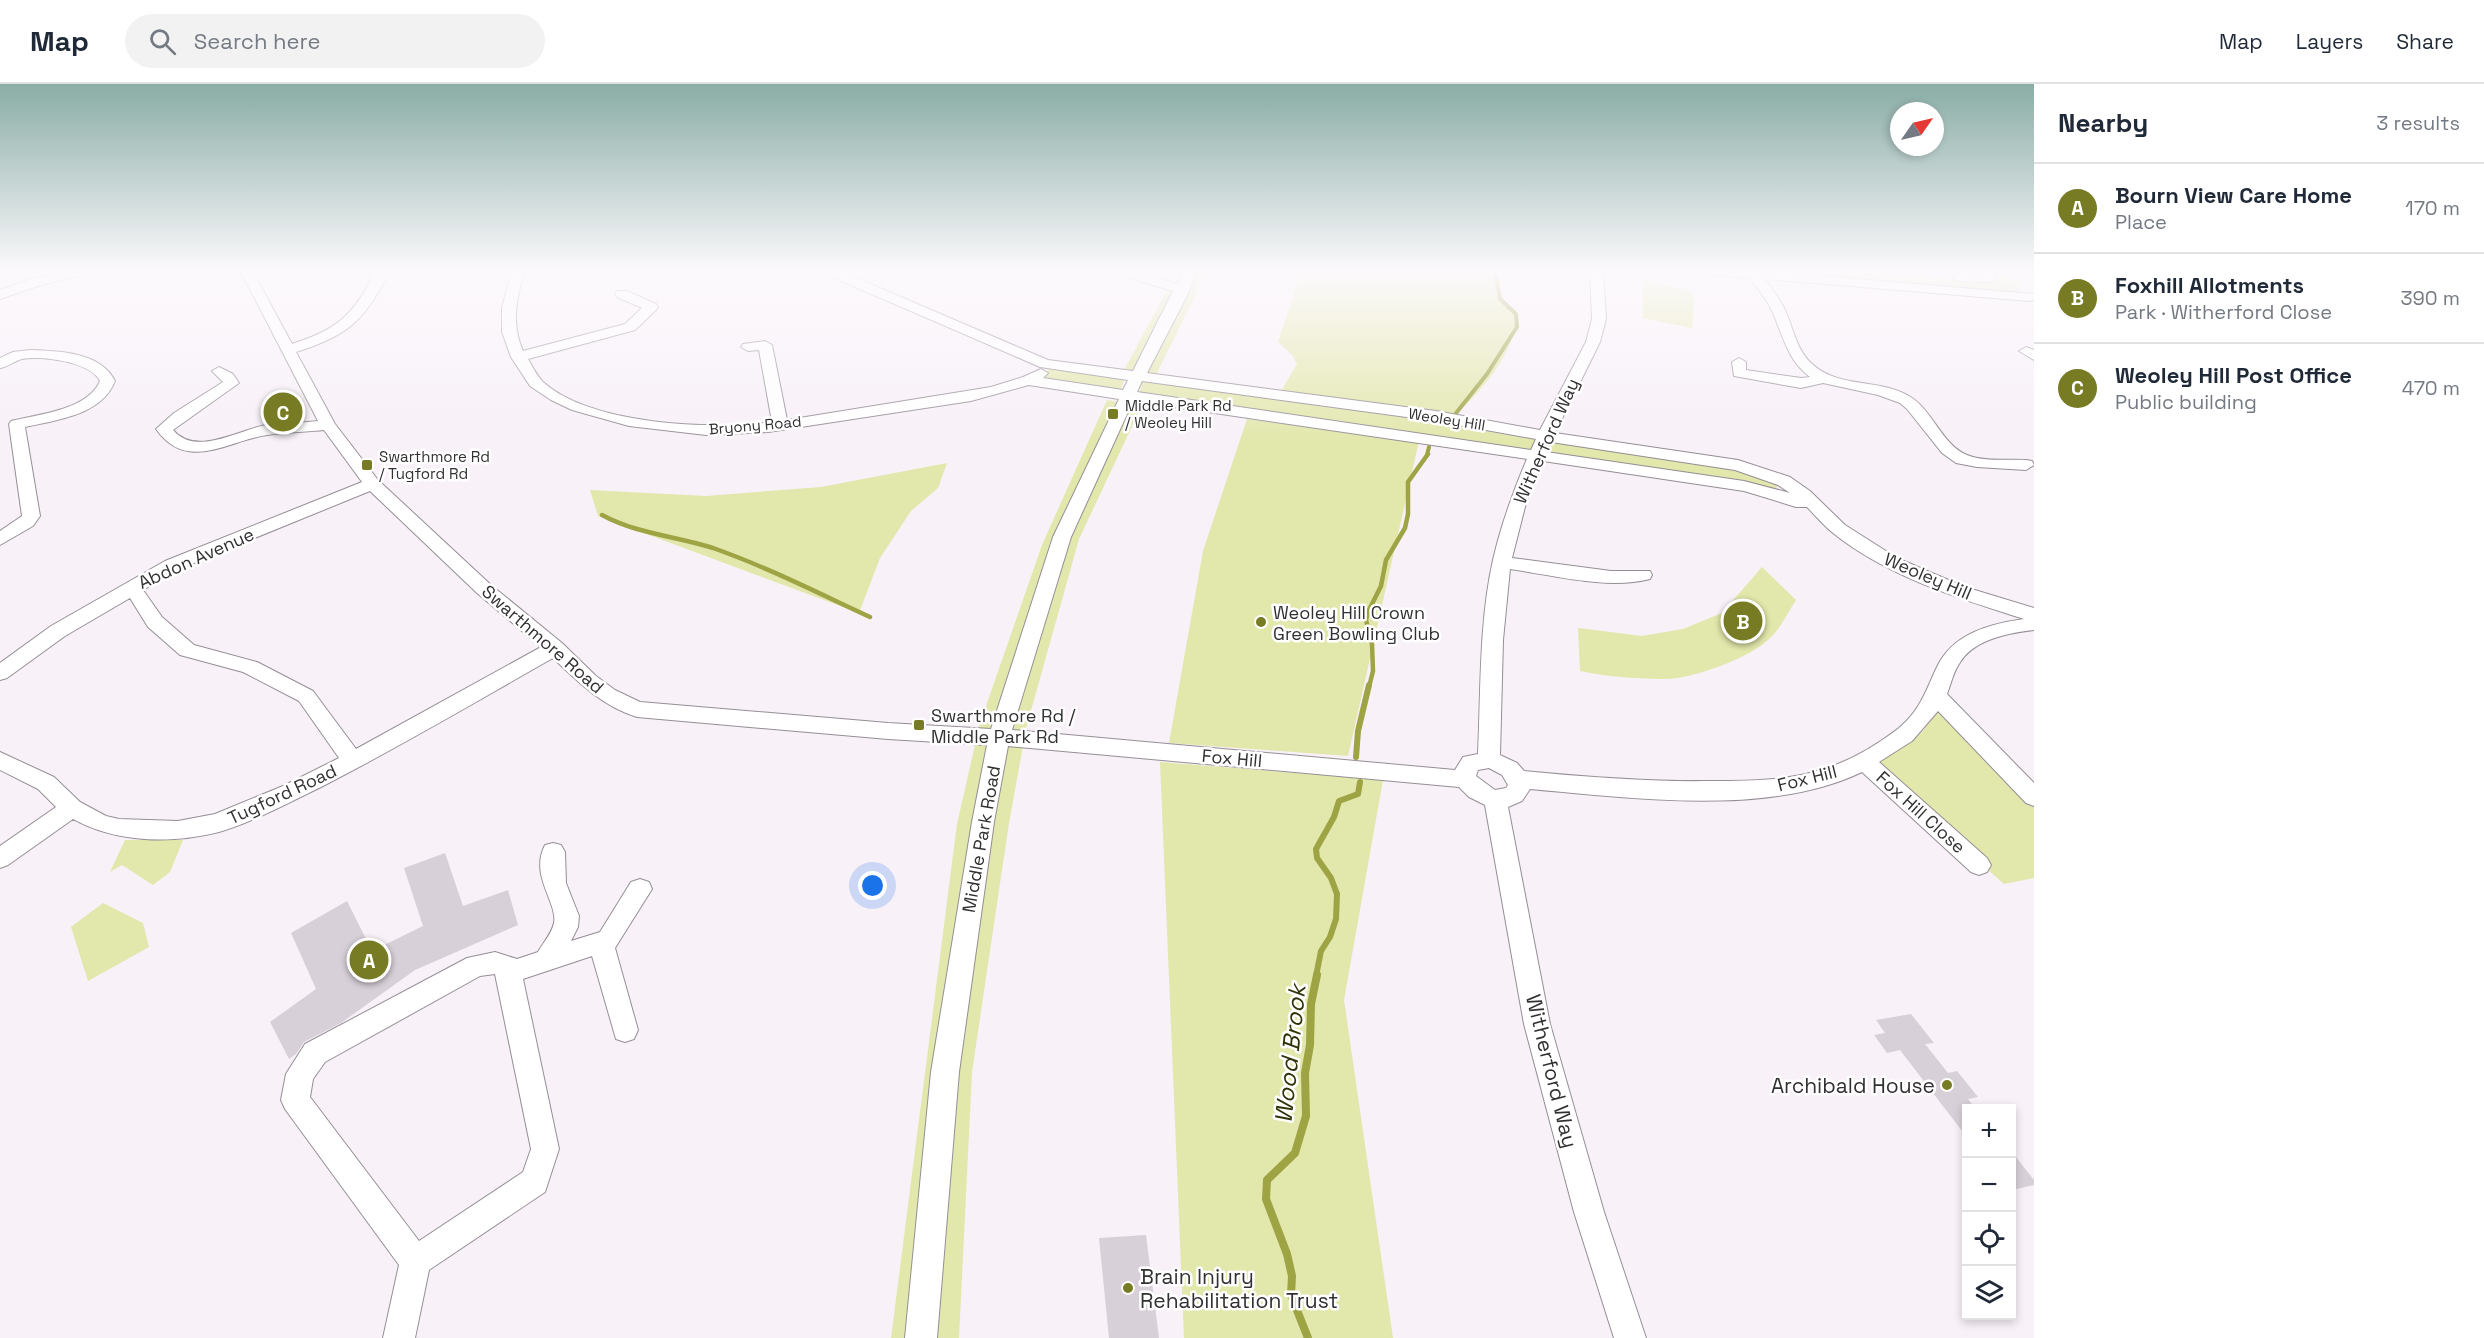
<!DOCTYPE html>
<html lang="en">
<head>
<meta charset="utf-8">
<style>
	body { margin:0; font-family:"Space Grotesk",sans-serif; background:#f2f2f3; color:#1f2937 }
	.controls { position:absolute; right:18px; bottom:18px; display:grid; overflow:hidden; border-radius:0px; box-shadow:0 3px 9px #0003 }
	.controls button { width:54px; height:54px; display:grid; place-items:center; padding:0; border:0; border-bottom:2px solid #e0e1e3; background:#fff; color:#1f2937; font:30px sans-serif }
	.compass { position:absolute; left:1890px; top:18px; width:54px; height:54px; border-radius:50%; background:#fff; box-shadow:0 3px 9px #0003; rotate:56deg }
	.you { position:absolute; left:873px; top:802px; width:21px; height:21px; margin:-15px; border:4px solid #fff; border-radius:50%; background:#1a73e8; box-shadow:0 0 0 9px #1a73e833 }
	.badge { display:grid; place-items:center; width:39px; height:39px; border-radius:50%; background:#777b24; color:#fff; font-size:20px; font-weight:700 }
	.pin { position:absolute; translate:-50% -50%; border:3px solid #fff; box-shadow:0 2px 6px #0006 }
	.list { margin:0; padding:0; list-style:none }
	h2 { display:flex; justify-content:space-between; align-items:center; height:78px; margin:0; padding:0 24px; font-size:26px }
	h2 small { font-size:20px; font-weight:400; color:#747a83 }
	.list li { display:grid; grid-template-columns:39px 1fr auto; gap:18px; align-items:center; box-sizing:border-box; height:90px; padding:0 24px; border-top:2px solid #e0e1e3 }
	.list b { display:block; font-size:22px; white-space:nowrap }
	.list p { margin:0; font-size:20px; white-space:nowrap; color:#747a83 }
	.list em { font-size:20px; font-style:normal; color:#747a83 }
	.icon { flex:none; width:33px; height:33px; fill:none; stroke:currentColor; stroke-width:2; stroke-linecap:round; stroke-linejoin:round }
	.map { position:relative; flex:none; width:2034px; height:1254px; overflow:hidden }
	header { display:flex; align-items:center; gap:36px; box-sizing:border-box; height:84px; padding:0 30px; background:#fff; border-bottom:2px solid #e0e1e3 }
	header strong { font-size:28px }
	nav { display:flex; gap:33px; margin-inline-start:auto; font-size:21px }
	.search { width:420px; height:54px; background:#f2f2f3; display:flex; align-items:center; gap:15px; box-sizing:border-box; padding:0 21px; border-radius:33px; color:#747a83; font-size:22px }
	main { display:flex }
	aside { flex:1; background:#fff }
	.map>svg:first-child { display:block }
	.green { fill:#e2e7ab }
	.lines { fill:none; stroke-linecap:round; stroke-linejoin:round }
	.stream-far3 { stroke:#9ea344; stroke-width:4 }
	.stream-far2 { stroke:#9ea344; stroke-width:4.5 }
	.stream-far1 { stroke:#9ea344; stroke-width:6 }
	.stream { stroke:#9ea344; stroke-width:8 }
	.building { fill:#d8d0d8 }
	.minor-casing { stroke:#958e95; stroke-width:2 }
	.minor { fill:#fff; fill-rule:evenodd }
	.poi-dot { fill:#777b24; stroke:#fff; stroke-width:2 }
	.labels { text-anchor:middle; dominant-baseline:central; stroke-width:5; stroke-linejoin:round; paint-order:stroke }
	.far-poi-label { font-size:15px; fill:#333033; stroke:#fff; text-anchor:start }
	.far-street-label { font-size:15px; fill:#333033; stroke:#fff }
	.street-label { font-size:18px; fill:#333033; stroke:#fff }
	.poi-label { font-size:18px; fill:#333033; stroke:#fff; text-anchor:start }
	.near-street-label { font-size:21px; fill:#333033; stroke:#fff }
	.near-poi-label { font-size:21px; fill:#333033; stroke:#fff; text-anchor:end }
	.near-water-label { font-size:24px; font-style:italic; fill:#303208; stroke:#fff }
</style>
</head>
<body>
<header>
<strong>Map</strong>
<div class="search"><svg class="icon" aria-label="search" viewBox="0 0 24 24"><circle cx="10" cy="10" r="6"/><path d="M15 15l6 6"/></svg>Search here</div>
<nav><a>Map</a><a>Layers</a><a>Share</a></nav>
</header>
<main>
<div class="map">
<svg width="2034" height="1254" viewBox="0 0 2034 1254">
	<rect width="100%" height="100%" fill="#f8f1f8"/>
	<!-- green -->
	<g class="green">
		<polygon points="1198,186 1208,186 1155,293 1144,292"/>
		<path d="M 1302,186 L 1494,186 L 1504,216 L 1518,232 C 1511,274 1484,304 1454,332 L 1280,309 L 1297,280 L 1293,272 L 1278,258 Z"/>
		<polygon points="1798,186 1829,186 1987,197 1994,196 1996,190 2013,194 2019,199 2019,207 2007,208 1799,190"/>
		<polygon points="1643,197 1690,206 1694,214 1692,244 1643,234"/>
		<polygon points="1167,206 1173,208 1134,291 1122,290"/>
		<polygon points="1050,283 1125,294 1120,308 1040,297"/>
		<polygon points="1143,296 1542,353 1535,368 1139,310"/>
		<polygon points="1107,316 1119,318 997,648 978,645 1042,461"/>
		<polygon points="1129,319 1142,321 1079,455 1025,648 1011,647 1066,458"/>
		<polygon points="1247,335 1419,357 1348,672 1169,659 1203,467"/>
		<polygon points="1549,354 1734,381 1782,400 1774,405 1544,371"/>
		<polygon points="947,379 938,404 911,427 880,474 859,529 598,432 590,406 706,412 821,403"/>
		<path d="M 1762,483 L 1796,516 C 1788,528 1781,544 1770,554 C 1752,573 1695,594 1668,595 C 1639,595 1608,593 1580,587 L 1578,544 L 1642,552 L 1683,545 L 1722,529 Z"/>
		<polygon points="1941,622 2034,716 2034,794 2004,800 1873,683 1922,648"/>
		<polygon points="1002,660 1023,662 1009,739 972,988 959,1254 929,1254 955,974"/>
		<polygon points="975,661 995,661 912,1254 891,1254 957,740"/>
		<polygon points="1160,678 1383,696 1344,916 1393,1254 1184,1254"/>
		<polygon points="125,756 183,756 170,788 153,801 122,781 110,788"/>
		<polygon points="103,819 143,839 149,863 88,897 71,843"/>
	</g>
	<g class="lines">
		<!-- stream-far3 -->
		<g class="stream-far3">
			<polyline points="1453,333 1487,290 1517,243 1516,230 1500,215 1495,186"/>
			<polyline points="1427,371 1429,363"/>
		</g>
		<!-- stream-far2 -->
		<g class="stream-far2">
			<path d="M 602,431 C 637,450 676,452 713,464 C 767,483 818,509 870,533"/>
			<polyline points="1369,603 1373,587 1372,560 1366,536 1368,528 1381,502 1386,476 1405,444 1408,430 1408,398 1428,370"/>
		</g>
		<!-- stream-far1 -->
		<g class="stream-far1">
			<polyline points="1356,673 1358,647 1369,601"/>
			<polyline points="1316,892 1321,867 1330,853 1336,835 1337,810 1331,794 1317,774 1316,765 1334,733 1339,717 1358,710 1360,698"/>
		</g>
		<!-- stream -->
		<polyline class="stream" points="1308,1254 1291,1211 1292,1192 1287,1170 1266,1115 1267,1096 1295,1069 1306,1032 1305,989 1310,961 1311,920 1317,891"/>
	</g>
	<!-- building -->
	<g class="building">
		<polygon points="445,769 463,822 508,806 518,841 415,886 341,939 304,958 296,970 289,975 270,938 316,905 291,849 347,817 372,867 423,842 404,784"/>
		<polygon points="1911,930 1934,959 1925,960 1948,989 1957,987 1978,1013 1968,1015 1975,1024 1966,1024 1966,1052 1900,966 1887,969 1874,951 1885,949 1876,936"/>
		<polygon points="2012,1068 2034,1096 2034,1101 2012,1106"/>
		<polygon points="1146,1151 1159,1254 1109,1254 1099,1154"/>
	</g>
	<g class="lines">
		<defs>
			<g id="minor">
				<polygon points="71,186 92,186 90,189 38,202 0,215 0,206 28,196"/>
				<path d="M 240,186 L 252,186 L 292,260 C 333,247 351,234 371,196 L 369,186 L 381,186 L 385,196 C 362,240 343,253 296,268 L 335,340 L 378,396 L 491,501 L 562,559 L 596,592 L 615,606 L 640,618 L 888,639 L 991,645 L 1053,453 L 1119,315 L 1029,301 L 971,317 L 768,348 L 706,351 L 629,342 L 572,326 L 551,316 L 530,302 L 511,273 L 502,248 L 502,224 L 512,186 L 525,186 C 516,214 511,240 523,267 L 625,240 L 642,224 L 617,213 L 615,210 L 617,207 L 627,207 L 656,220 L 658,223 L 656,226 L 635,246 L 528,275 C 532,282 537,292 543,298 C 591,341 711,346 772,338 L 759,266 L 748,267 L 741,263 L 743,260 L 765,257 L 772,261 L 787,336 L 991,303 L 1023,293 L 1041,285 L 1048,289 L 1043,294 L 1123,306 L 1128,296 L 1040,283 L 823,189 L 822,186 L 838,186 L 1048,276 L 1133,287 L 1173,207 L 1113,189 L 1111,186 L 1130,186 L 1177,200 L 1185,186 L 1197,186 L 1190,206 L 1147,289 L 1436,327 L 1540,346 L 1586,258 L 1592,235 L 1590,186 L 1603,186 L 1606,235 L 1600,258 L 1555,349 L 1738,376 L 1790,393 L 1810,407 L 1845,441 L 1897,474 L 1965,503 L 2034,524 L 2034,546 C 2009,549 1973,555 1959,580 C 1953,589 1951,600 1947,610 L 2034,699 L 2034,722 L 2026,719 L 1938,627 L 1912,657 L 1879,678 L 1987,774 L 1991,781 L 1987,788 L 1979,791 L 1971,788 L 1862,688 C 1769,733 1631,714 1530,705 L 1522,717 L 1508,723 L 1550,940 L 1604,1128 L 1646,1254 L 1614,1254 L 1574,1128 L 1524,940 L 1485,721 L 1469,713 L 1459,703 L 1008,662 L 994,738 L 959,988 L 937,1254 L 905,1254 L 931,988 L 972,738 L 987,661 L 888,655 L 637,633 C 602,622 578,598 553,574 C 477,617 401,662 323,702 C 292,717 251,739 219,748 C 171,760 116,759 73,735 L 8,781 L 0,784 L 0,762 L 56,723 L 38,705 L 0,686 L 0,668 L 54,693 L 80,718 L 106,732 L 119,735 L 178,737 L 215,730 L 283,702 L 339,674 L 299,617 L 243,588 L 180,571 L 148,543 L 130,514 L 65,552 L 7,594 L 0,596 L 0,579 L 51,542 L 165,477 L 362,398 L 324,346 C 305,348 286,348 267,351 C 227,357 187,389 156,345 L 174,329 L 223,298 L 212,287 L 219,283 L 233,290 L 239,299 L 173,346 C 196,373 238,346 266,341 C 283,339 301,339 318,337 ZM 1142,297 L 1436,337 L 1536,355 L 1531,366 L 1137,308 ZM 1133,317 L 1527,375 C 1513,408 1501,441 1493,476 C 1479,538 1481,606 1478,670 L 1463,673 L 1455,686 L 1012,646 L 1071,453 ZM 1551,358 L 1735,386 L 1778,401 L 1790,409 L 1744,397 L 1546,368 ZM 1543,377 L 1744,407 L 1796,423 L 1807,423 C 1815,431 1823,441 1833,449 C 1888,493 1958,514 2024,535 C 1990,540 1953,549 1937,583 C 1925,608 1921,625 1899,644 C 1877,661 1850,677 1824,685 C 1788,697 1748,697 1711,697 C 1649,698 1586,693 1524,687 L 1517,679 L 1500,671 L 1503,556 L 1510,485 C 1552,491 1608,506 1650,495 L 1652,491 L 1650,487 L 1611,487 L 1512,474 L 1526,419 ZM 370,407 L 477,509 L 541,563 L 356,665 L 313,607 L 257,578 L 194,561 L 162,533 L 143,506 L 179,485 ZM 1489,684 L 1502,691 L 1508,701 L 1506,704 L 1495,706 L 1476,692 L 1478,686 Z"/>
				<path d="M 1691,186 L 1753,186 L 2034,210 L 2034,216 L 2029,217 L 1765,195 C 1772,205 1780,215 1785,226 C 1793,243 1796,265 1811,279 C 1838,305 1879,294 1909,312 C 1933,326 1941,360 1967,371 C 1984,378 2008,375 2026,376 L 2032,377 L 2034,381 L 2026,386 L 1977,383 L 1956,379 L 1942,369 L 1907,325 L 1900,319 L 1878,311 L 1823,299 L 1801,304 L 1734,292 L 1732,278 L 1739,274 L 1746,278 L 1746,286 L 1801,294 L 1810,293 C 1786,275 1783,250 1771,225 C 1766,214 1757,204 1750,194 L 1698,190 Z"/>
				<polygon points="1980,186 2020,186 2021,187 2014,191 1996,190 1993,197 1988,198 1959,197 1952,193 1959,189 1983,190"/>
				<polygon points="2026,263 2034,266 2034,276 2019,267"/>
				<path d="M 30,266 C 59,267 101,268 115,297 C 102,331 57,336 25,343 L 40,432 L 33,442 L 0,461 L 0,447 L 22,432 L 9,340 L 11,337 C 39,330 88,326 100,297 C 91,278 41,271 22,275 C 14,277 8,283 0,284 L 0,274 L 13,268 Z"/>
				<path d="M 553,759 L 561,761 L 565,768 L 566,799 L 579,832 L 578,843 L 571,857 L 600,848 L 631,798 L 640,795 L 649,798 L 652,805 L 615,864 L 638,946 L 634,955 L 625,958 L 616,955 L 592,872 L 523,895 L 559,1065 L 545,1108 L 429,1186 L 415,1254 L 383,1254 L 399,1181 L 285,1025 L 281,1016 L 286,990 L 305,960 L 467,874 L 495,868 L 517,875 L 538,868 C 543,859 552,849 554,839 C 558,819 529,791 545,761 ZM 495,890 L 531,1065 L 523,1088 L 419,1157 L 310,1013 L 313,995 L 325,978 L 480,892 Z"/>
			</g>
		</defs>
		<!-- minor casing -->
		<use href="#minor" class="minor-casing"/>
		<!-- minor -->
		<use href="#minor" class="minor"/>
	</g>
	<!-- sky -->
	<linearGradient id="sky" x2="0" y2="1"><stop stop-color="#8aada6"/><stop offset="0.52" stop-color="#fcf9fc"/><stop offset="1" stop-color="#fcf9fc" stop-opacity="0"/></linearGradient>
	<rect width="2034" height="361" fill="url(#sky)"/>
	<!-- markers -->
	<g class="poi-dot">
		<rect x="1107" y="324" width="12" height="12" rx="3"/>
		<rect x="361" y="375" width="12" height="12" rx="3"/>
		<circle cx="1261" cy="538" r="6"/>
		<rect x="913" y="635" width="12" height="12" rx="3"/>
		<circle cx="1947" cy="1001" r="6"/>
		<circle cx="1128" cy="1204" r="6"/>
	</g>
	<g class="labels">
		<!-- far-poi labels -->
		<g class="far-poi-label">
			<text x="1125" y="321">Middle Park Rd<tspan x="1125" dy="17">/ Weoley Hill</tspan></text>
			<text x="379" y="372">Swarthmore Rd<tspan x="379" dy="17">/ Tugford Rd</tspan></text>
		</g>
		<!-- far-street labels -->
		<g class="far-street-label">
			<text transform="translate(1447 335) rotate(9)">Weoley Hill</text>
			<text transform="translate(755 341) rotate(-5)">Bryony Road</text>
		</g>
		<!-- street labels -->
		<g class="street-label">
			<text transform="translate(1546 357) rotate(-66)">Witherford Way</text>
			<text transform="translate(196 474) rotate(-24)">Abdon Avenue</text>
			<text transform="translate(1928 492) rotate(23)">Weoley Hill</text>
			<text transform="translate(543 555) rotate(41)">Swarthmore Road</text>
			<text transform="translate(1232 674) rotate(5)">Fox Hill</text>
			<text transform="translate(1807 694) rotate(-14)">Fox Hill</text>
			<text transform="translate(282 710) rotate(-25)">Tugford Road</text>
			<text transform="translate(1921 728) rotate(42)">Fox Hill Close</text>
			<text transform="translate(981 755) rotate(-80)">Middle Park Road</text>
		</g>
		<!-- poi labels -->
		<g class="poi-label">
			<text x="1273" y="528">Weoley Hill Crown<tspan x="1273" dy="21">Green Bowling Club</tspan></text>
			<text x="931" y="631">Swarthmore Rd /<tspan x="931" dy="21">Middle Park Rd</tspan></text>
		</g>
		<!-- near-street labels -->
		<g class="near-street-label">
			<text transform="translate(1552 987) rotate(76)">Witherford Way</text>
		</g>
		<!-- near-poi labels -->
		<g class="near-poi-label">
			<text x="1935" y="1001">Archibald House</text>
			<text x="1140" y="1192" text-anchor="start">Brain Injury<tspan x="1140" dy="24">Rehabilitation Trust</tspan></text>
		</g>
		<!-- near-water labels -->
		<g class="near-water-label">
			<text transform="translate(1290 970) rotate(-84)">Wood Brook</text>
		</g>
	</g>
</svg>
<div class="controls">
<button>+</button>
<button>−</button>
<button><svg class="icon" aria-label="locate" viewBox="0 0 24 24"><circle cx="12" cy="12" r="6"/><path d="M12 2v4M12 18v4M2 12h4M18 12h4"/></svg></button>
<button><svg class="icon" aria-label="layers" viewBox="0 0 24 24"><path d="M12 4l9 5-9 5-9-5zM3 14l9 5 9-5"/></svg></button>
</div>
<svg class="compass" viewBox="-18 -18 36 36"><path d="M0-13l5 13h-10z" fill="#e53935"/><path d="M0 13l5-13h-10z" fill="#747a83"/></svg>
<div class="you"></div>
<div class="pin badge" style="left:369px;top:876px">A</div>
<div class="pin badge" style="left:1743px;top:537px">B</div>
<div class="pin badge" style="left:283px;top:328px">C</div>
</div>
<aside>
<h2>Nearby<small>3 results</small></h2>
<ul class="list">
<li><span class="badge">A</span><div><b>Bourn View Care Home</b><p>Place</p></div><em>170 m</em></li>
<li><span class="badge">B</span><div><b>Foxhill Allotments</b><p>Park · Witherford Close</p></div><em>390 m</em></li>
<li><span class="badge">C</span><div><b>Weoley Hill Post Office</b><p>Public building</p></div><em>470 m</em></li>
</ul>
</aside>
</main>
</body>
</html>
